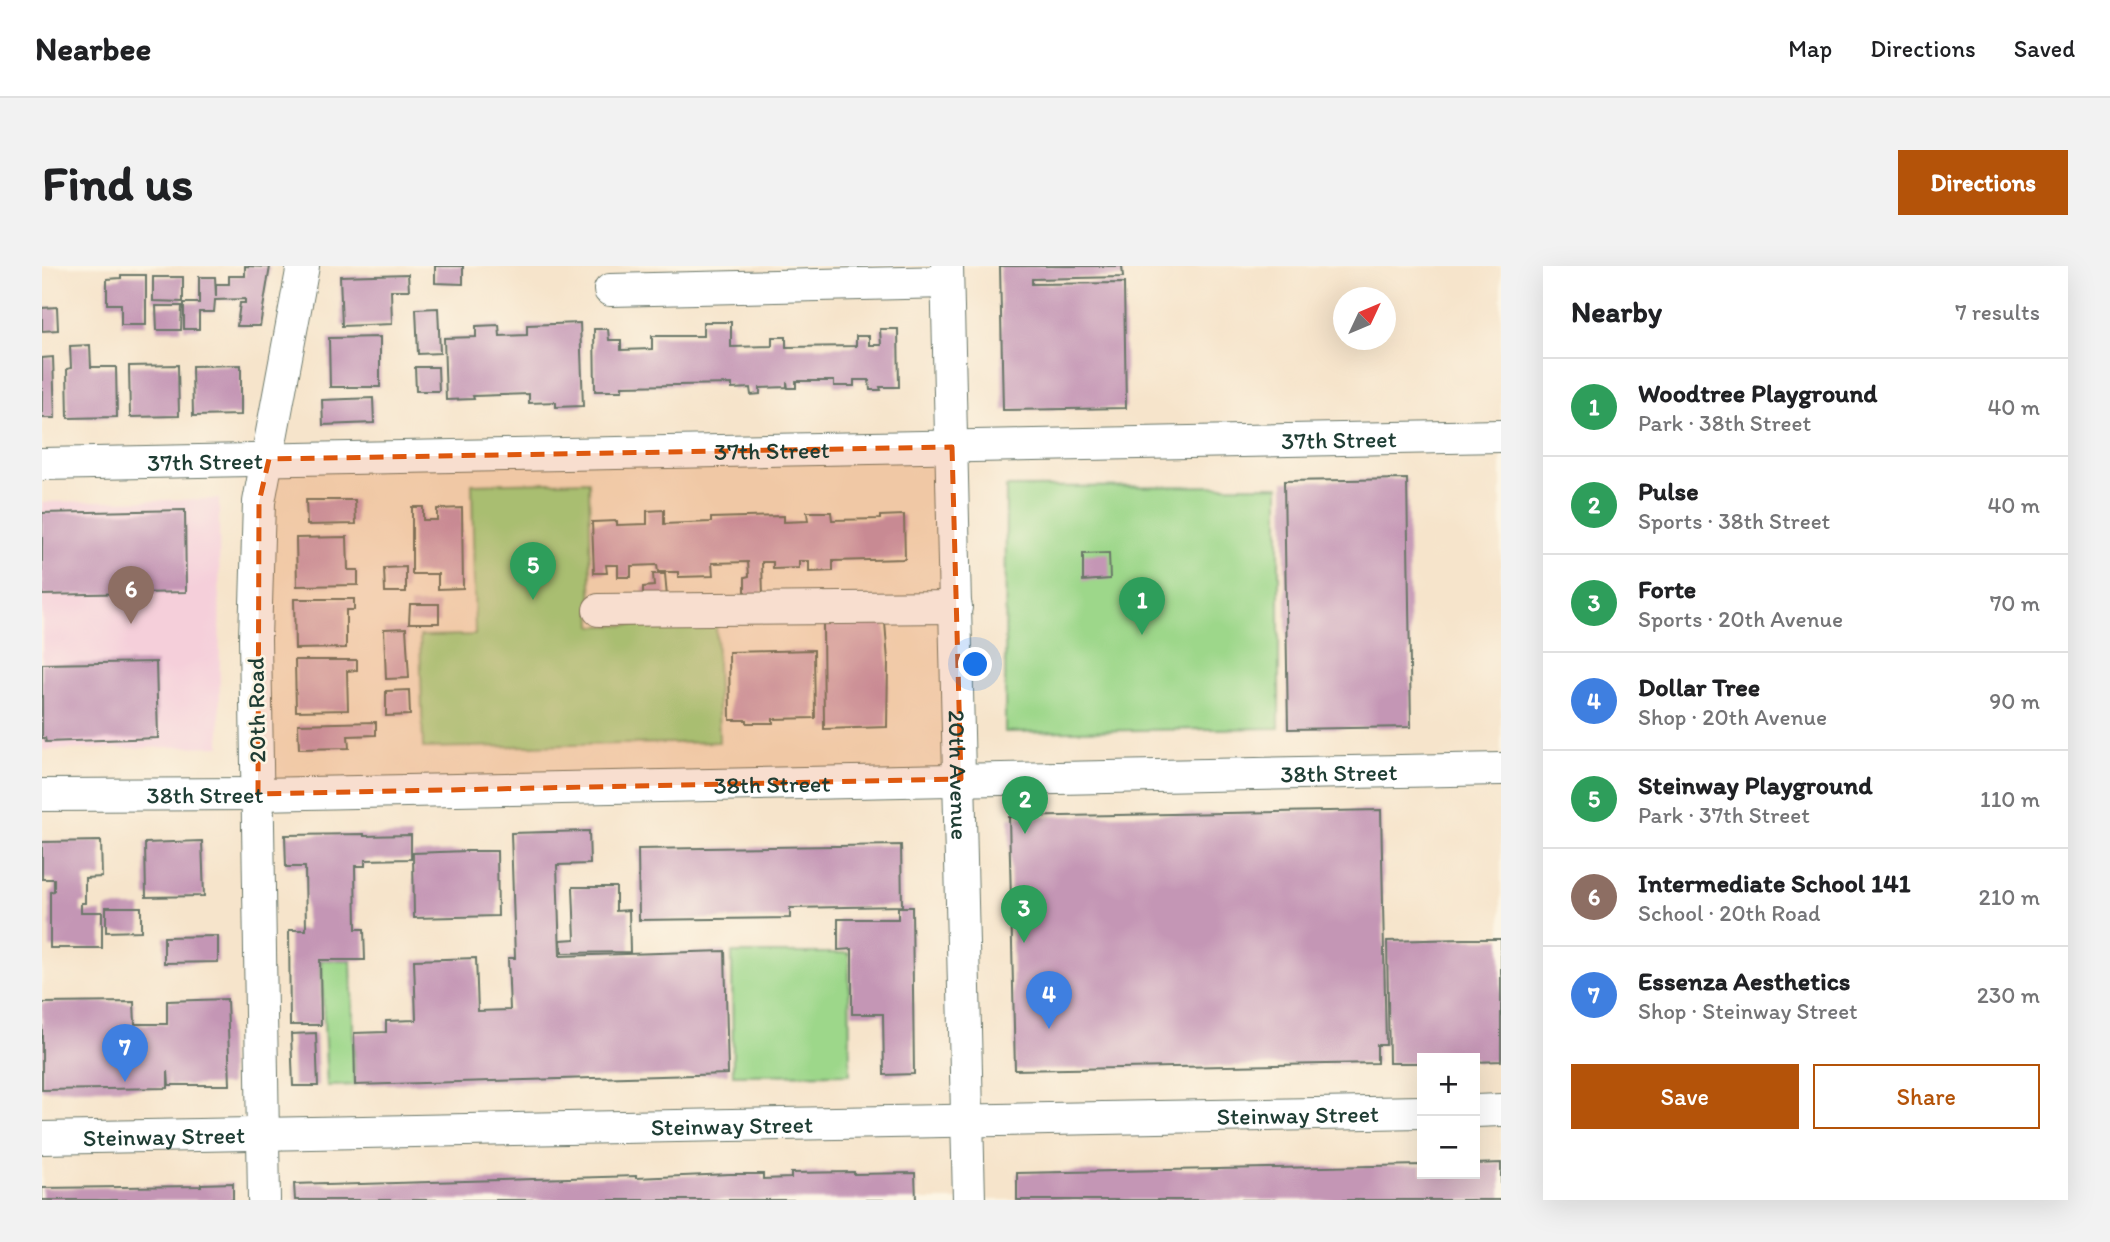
<!DOCTYPE html>
<html lang="en">
<head>
<meta charset="utf-8">
<style>
	body { margin:0; font-family:Itim,sans-serif; background:#f2f2f2; color:#202124 }
	.controls { position:absolute; right:21px; bottom:21px; display:grid; overflow:hidden; border-radius:0px; box-shadow:0 7px 28px #0002 }
	.controls button { width:63px; height:63px; display:grid; place-items:center; padding:0; border:0; border-bottom:2px solid #e0e0e0; background:#fff; color:#202124; font:35px sans-serif }
	.compass { position:absolute; left:1291px; top:21px; width:63px; height:63px; border-radius:50%; background:#fff; box-shadow:0 7px 28px #0002; rotate:46deg }
	.you { position:absolute; left:934px; top:399px; width:24px; height:24px; margin:-18px; border:5px solid #fff; border-radius:50%; background:#1a73e8; box-shadow:0 0 0 10px #1a73e833 }
	.badge { display:grid; place-items:center; width:46px; height:46px; border-radius:50%; background:#b45309; color:#fff; font-size:23px; font-weight:700 }
	.pin { position:absolute; translate:-50% -58px; filter:drop-shadow(0 2px 4px #0008) }
	.pin::after { content:''; position:absolute; top:37px; width:24px; height:21px; background:inherit; clip-path:polygon(0 0,100% 0,50% 100%) }
	.list { margin:0; padding:0; list-style:none }
	h2 { display:flex; justify-content:space-between; align-items:center; height:91px; margin:0; padding:0 28px; font-size:30px }
	h2 small { font-size:23px; font-weight:400; color:#757577 }
	.list li { display:grid; grid-template-columns:46px 1fr auto; gap:21px; align-items:center; box-sizing:border-box; height:98px; padding:0 28px; border-top:2px solid #e0e0e0 }
	.list b { display:block; font-size:26px; white-space:nowrap }
	.list p { margin:0; font-size:23px; white-space:nowrap; color:#757577 }
	.list em { font-size:23px; font-style:normal; color:#757577 }
	.actions { display:flex; gap:14px; padding:21px 28px }
	.actions a { flex:1; padding:16px 0; border:2px solid #b45309; border-radius:0px; text-align:center; font-size:24px; color:#b45309 }
	.actions .main { background:#b45309; color:#fff }
	.map { position:relative; flex:none; width:1459px; height:934px; overflow:hidden; border-radius:0px }
	header { display:flex; align-items:center; gap:42px; box-sizing:border-box; height:98px; padding:0 35px; background:#fff; border-bottom:2px solid #e0e0e0 }
	header strong { font-size:33px }
	nav { display:flex; gap:38px; margin-inline-start:auto; font-size:24px }
	.intro { display:flex; align-items:center; justify-content:space-between; box-sizing:border-box; height:168px; padding:0 42px }
	h1 { margin:0; font-size:49px }
	.button { padding:18px 32px; border-radius:0px; background:#b45309; color:#fff; font-size:24px; font-weight:700 }
	main { display:flex; gap:42px; padding:0 42px }
	aside { flex:1; background:#fff; border-radius:0px; box-shadow:0 7px 28px #0002 }
	.map>svg:first-child { display:block }
	.built { fill:#f5cfda }
	.green { fill:#9dd78a; stroke:#5e8a5f; stroke-width:2 }
	.building { fill:#c496b5 }
	.lines { fill:none; stroke-linecap:round; stroke-linejoin:round }
	.minor-casing { stroke:#6a7769; stroke-width:34 }
	.minor { stroke:#fff; stroke-width:32 }
	.marked { fill:#de580e; fill-opacity:0.2; stroke:#de580e; stroke-width:5; stroke-dasharray:14 9; stroke-linejoin:round }
	.labels { text-anchor:middle; dominant-baseline:central; stroke-width:5; stroke-linejoin:round; paint-order:stroke }
	.street-label { font-size:24px; fill:#1f3d34; stroke:#fcf5e5 }
</style>
</head>
<body>
<header>
<strong>Nearbee</strong>
<nav><a>Map</a><a>Directions</a><a>Saved</a></nav>
</header>
<div class="intro"><h1>Find us</h1><a class="button">Directions</a></div>
<main>
<div class="map">
<svg width="1459" height="934" viewBox="0 0 1459 934">
	<rect width="100%" height="100%" fill="#fcf5e5"/>
	<filter id="ink" filterUnits="userSpaceOnUse"><feTurbulence type="fractalNoise" baseFrequency=".0143" numOctaves="2"/><feDisplacementMap in="SourceGraphic" scale="14" xChannelSelector="R" yChannelSelector="G"/><feConvolveMatrix kernelMatrix="1 2 1 2 8 2 1 2 1" color-interpolation-filters="sRGB"/></filter>
	<filter id="wash" filterUnits="userSpaceOnUse"><feTurbulence type="fractalNoise" baseFrequency=".00686" numOctaves="4" result="noise"/><feDisplacementMap in="SourceGraphic" scale="28" xChannelSelector="R" yChannelSelector="G"/><feGaussianBlur stdDeviation="1.57" result="paint"/><feColorMatrix in="noise" values="0 0 0 0 0 0 0 0 0 0 0 0 0 0 0 0 0 1.4 0 .05"/><feComposite in="paint" operator="in"/></filter>
	<g filter="url(#wash)">
		<rect width="100%" height="100%" fill="#f6e4cb"/>
		<!-- built -->
		<polygon class="built" points="177,233 178,480 0,484 0,236"/>
		<!-- green -->
		<g class="green">
			<polygon points="547,215 550,360 674,357 677,476 381,482 378,370 433,369 430,218"/>
			<polygon points="1237,220 1237,462 963,466 964,221"/>
			<polygon points="690,687 807,687 808,808 691,809"/>
			<polygon points="279,694 309,694 313,819 285,820"/>
		</g>
		<g id="blocks">
			<!-- building -->
			<g class="building">
				<polygon points="203,0 228,1 218,60 195,60 198,37 203,37 203,33 173,34 172,46 157,46 157,63 142,63 142,37 157,37 157,11 173,11 174,31 174,18 187,18 187,10 203,10"/>
				<polygon points="393,0 421,0 421,18 393,17"/>
				<polygon points="958,0 1080,0 1081,11 990,13 990,18 1082,17 1084,142 961,144"/>
				<polygon points="366,8 367,24 349,24 350,58 300,60 298,10"/>
				<polygon points="79,9 104,9 104,59 79,59 79,38 65,38 65,13 79,12"/>
				<polygon points="111,11 141,11 141,36 111,35"/>
				<polygon points="114,40 140,40 139,64 115,64"/>
				<polygon points="15,41 16,64 0,65 0,42"/>
				<polygon points="396,42 398,87 376,88 374,43"/>
				<polygon points="661,56 689,56 689,81 730,80 730,71 744,71 744,81 814,80 814,70 827,70 827,79 839,79 838,63 856,63 857,121 838,121 839,124 828,124 827,114 812,114 812,120 792,120 792,115 754,115 754,122 746,122 745,116 745,121 718,122 718,128 709,129 708,122 690,123 690,118 580,120 580,125 553,125 552,63 566,63 567,74 579,74 579,84 610,83 610,70 661,70"/>
				<polygon points="538,57 541,140 514,141 514,136 487,137 487,128 431,130 432,133 404,134 402,72 434,71 434,60 457,59 458,70 485,69 485,59"/>
				<polygon points="338,71 338,121 288,121 287,72"/>
				<polygon points="48,79 49,101 74,101 75,151 26,152 25,103 29,102 28,80"/>
				<polygon points="11,91 13,152 0,152 0,92"/>
				<polygon points="136,99 137,150 88,151 87,100"/>
				<polygon points="199,99 199,149 151,150 150,100"/>
				<polygon points="373,101 396,101 397,125 374,125"/>
				<polygon points="331,132 332,157 281,159 280,134"/>
				<polygon points="1365,213 1369,461 1246,463 1242,215"/>
				<polygon points="264,234 313,234 314,258 265,259"/>
				<polygon points="370,241 381,241 381,254 395,254 395,243 420,242 421,322 396,323 396,308 370,308"/>
				<polygon points="143,244 144,326 0,329 0,247"/>
				<polygon points="622,244 622,258 669,256 669,252 742,250 742,256 766,255 765,246 789,246 790,254 838,253 838,250 862,249 863,293 791,295 791,305 767,306 767,295 757,295 757,302 731,303 731,296 720,296 721,330 703,331 703,311 707,310 706,296 670,297 671,310 636,311 636,306 616,306 615,299 589,300 589,311 576,311 576,299 564,299 565,307 552,307 550,256 575,255 575,259 605,258 605,245"/>
				<polygon points="305,271 306,304 316,304 316,319 255,320 254,272"/>
				<polygon points="1067,287 1068,313 1041,315 1041,288"/>
				<polygon points="364,301 364,326 343,326 342,302"/>
				<polygon points="611,308 623,308 625,331 601,332 601,321 612,320"/>
				<polygon points="252,333 312,333 312,344 304,344 304,382 253,383"/>
				<polygon points="368,338 397,338 397,357 367,357"/>
				<polygon points="843,356 846,395 845,461 782,463 781,357"/>
				<polygon points="364,362 367,412 344,413 342,363"/>
				<polygon points="772,384 773,452 731,453 731,457 705,457 705,454 688,454 687,386"/>
				<polygon points="253,394 315,394 315,404 305,405 306,444 254,445"/>
				<polygon points="114,396 116,472 4,476 3,472 0,472 0,398"/>
				<polygon points="367,424 368,449 344,450 344,425"/>
				<polygon points="334,456 334,469 306,470 307,482 257,483 256,458"/>
				<polygon points="1339,544 1344,779 1335,779 1335,797 973,804 967,551"/>
				<polygon points="547,565 548,598 515,599 518,690 683,685 686,808 313,819 312,767 344,766 344,755 374,754 372,694 434,692 436,745 468,744 466,692 473,692 469,567"/>
				<polygon points="322,568 322,570 369,569 369,593 323,594 323,600 313,600 314,663 322,663 323,694 278,694 279,759 248,759 247,664 264,664 263,601 244,601 243,569"/>
				<polygon points="59,575 60,611 43,612 43,637 39,637 39,646 60,646 60,682 8,682 8,626 12,625 12,613 0,613 0,576"/>
				<polygon points="160,575 162,630 104,631 103,577"/>
				<polygon points="859,579 860,640 748,642 748,652 597,654 596,583"/>
				<polygon points="425,585 455,585 456,650 372,652 371,587"/>
				<polygon points="531,621 574,621 574,645 587,644 588,686 520,687 519,674 533,673"/>
				<polygon points="64,641 99,641 99,665 64,666"/>
				<polygon points="856,641 870,641 872,808 842,809 841,748 810,748 810,683 796,684 796,653 856,653"/>
				<polygon points="176,670 176,696 122,697 122,671"/>
				<polygon points="1422,673 1459,673 1459,795 1433,796 1433,792 1380,792 1380,797 1347,797 1345,675"/>
				<polygon points="185,733 188,819 127,819 126,805 126,822 0,824 0,737 92,736 93,758 125,758 125,735"/>
				<polygon points="274,767 276,820 251,820 249,768"/>
				<polygon points="1459,897 1459,934 975,934 975,907 1380,899 1380,908 1433,908 1433,898"/>
				<polygon points="812,906 812,908 873,907 874,934 253,934 252,918 284,917 284,919 594,910 594,912 688,908 721,908 721,913 749,912 749,907"/>
				<polygon points="191,917 191,934 0,934 0,922 159,920 159,918"/>
			</g>
		</g>
	</g>
	<g filter="url(#ink)">
		<use href="#blocks" fill-opacity="0" stroke="#6a7769" stroke-width="2"/>
		<g class="lines">
			<defs>
				<g id="minor">
					<path id="s1" d="M 905,0 L 927,934"/>
					<polyline points="568,24 905,16"/>
					<path id="s2" d="M 0,198 L 1459,170"/>
					<polyline points="557,344 914,341"/>
					<path id="s3" d="M 0,529 L 216,528 L 1459,503"/>
					<polyline points="1433,845 1459,844"/>
					<path id="s4" d="M 0,872 L 1380,846"/>
					<polyline points="222,934 213,373 217,236 261,0"/>
				</g>
			</defs>
			<!-- minor casing -->
			<use href="#minor" class="minor-casing"/>
			<!-- minor -->
			<use href="#minor" class="minor"/>
		</g>
	</g>
	<!-- marked area -->
	<path class="marked" d="M 910,181 L 919,513 L 216,528 L 217,236 L 227,193 Z"/>
	<g class="labels">
		<!-- street labels -->
		<g class="street-label">
			<text stroke="none"><textPath href="#s2" startOffset="1297">37th Street</textPath></text>
			<text stroke="none"><textPath href="#s2" startOffset="730">37th Street</textPath></text>
			<text stroke="none"><textPath href="#s2" startOffset="163">37th Street</textPath></text>
			<text transform="translate(214 444) rotate(-91)">20th Road</text>
			<text stroke="none"><textPath href="#s3" startOffset="1297">38th Street</textPath></text>
			<text stroke="none"><textPath href="#s1" startOffset="509">20th Avenue</textPath></text>
			<text stroke="none"><textPath href="#s3" startOffset="730">38th Street</textPath></text>
			<text stroke="none"><textPath href="#s3" startOffset="163">38th Street</textPath></text>
			<text stroke="none"><textPath href="#s4" startOffset="1256">Steinway Street</textPath></text>
			<text stroke="none"><textPath href="#s4" startOffset="690">Steinway Street</textPath></text>
			<text stroke="none"><textPath href="#s4" startOffset="122">Steinway Street</textPath></text>
		</g>
	</g>
</svg>
<div class="controls">
<button>+</button>
<button>−</button>
</div>
<svg class="compass" viewBox="-18 -18 36 36"><path d="M0-13l5 13h-10z" fill="#e53935"/><path d="M0 13l5-13h-10z" fill="#757577"/></svg>
<div class="you"></div>
<div class="pin badge" style="left:1100px;top:369px;background:#2e9e5b">1</div>
<div class="pin badge" style="left:983px;top:568px;background:#2e9e5b">2</div>
<div class="pin badge" style="left:982px;top:677px;background:#2e9e5b">3</div>
<div class="pin badge" style="left:1007px;top:763px;background:#3f7fe0">4</div>
<div class="pin badge" style="left:491px;top:334px;background:#2e9e5b">5</div>
<div class="pin badge" style="left:89px;top:358px;background:#8d6e63">6</div>
<div class="pin badge" style="left:83px;top:816px;background:#3f7fe0">7</div>
</div>
<aside>
<h2>Nearby<small>7 results</small></h2>
<ul class="list">
<li><span class="badge" style="background:#2e9e5b">1</span><div><b>Woodtree Playground</b><p>Park · 38th Street</p></div><em>40 m</em></li>
<li><span class="badge" style="background:#2e9e5b">2</span><div><b>Pulse</b><p>Sports · 38th Street</p></div><em>40 m</em></li>
<li><span class="badge" style="background:#2e9e5b">3</span><div><b>Forte</b><p>Sports · 20th Avenue</p></div><em>70 m</em></li>
<li><span class="badge" style="background:#3f7fe0">4</span><div><b>Dollar Tree</b><p>Shop · 20th Avenue</p></div><em>90 m</em></li>
<li><span class="badge" style="background:#2e9e5b">5</span><div><b>Steinway Playground</b><p>Park · 37th Street</p></div><em>110 m</em></li>
<li><span class="badge" style="background:#8d6e63">6</span><div><b>Intermediate School 141</b><p>School · 20th Road</p></div><em>210 m</em></li>
<li><span class="badge" style="background:#3f7fe0">7</span><div><b>Essenza Aesthetics</b><p>Shop · Steinway Street</p></div><em>230 m</em></li>
</ul>
<div class="actions"><a class="main">Save</a><a>Share</a></div>
</aside>
</main>
</body>
</html>
